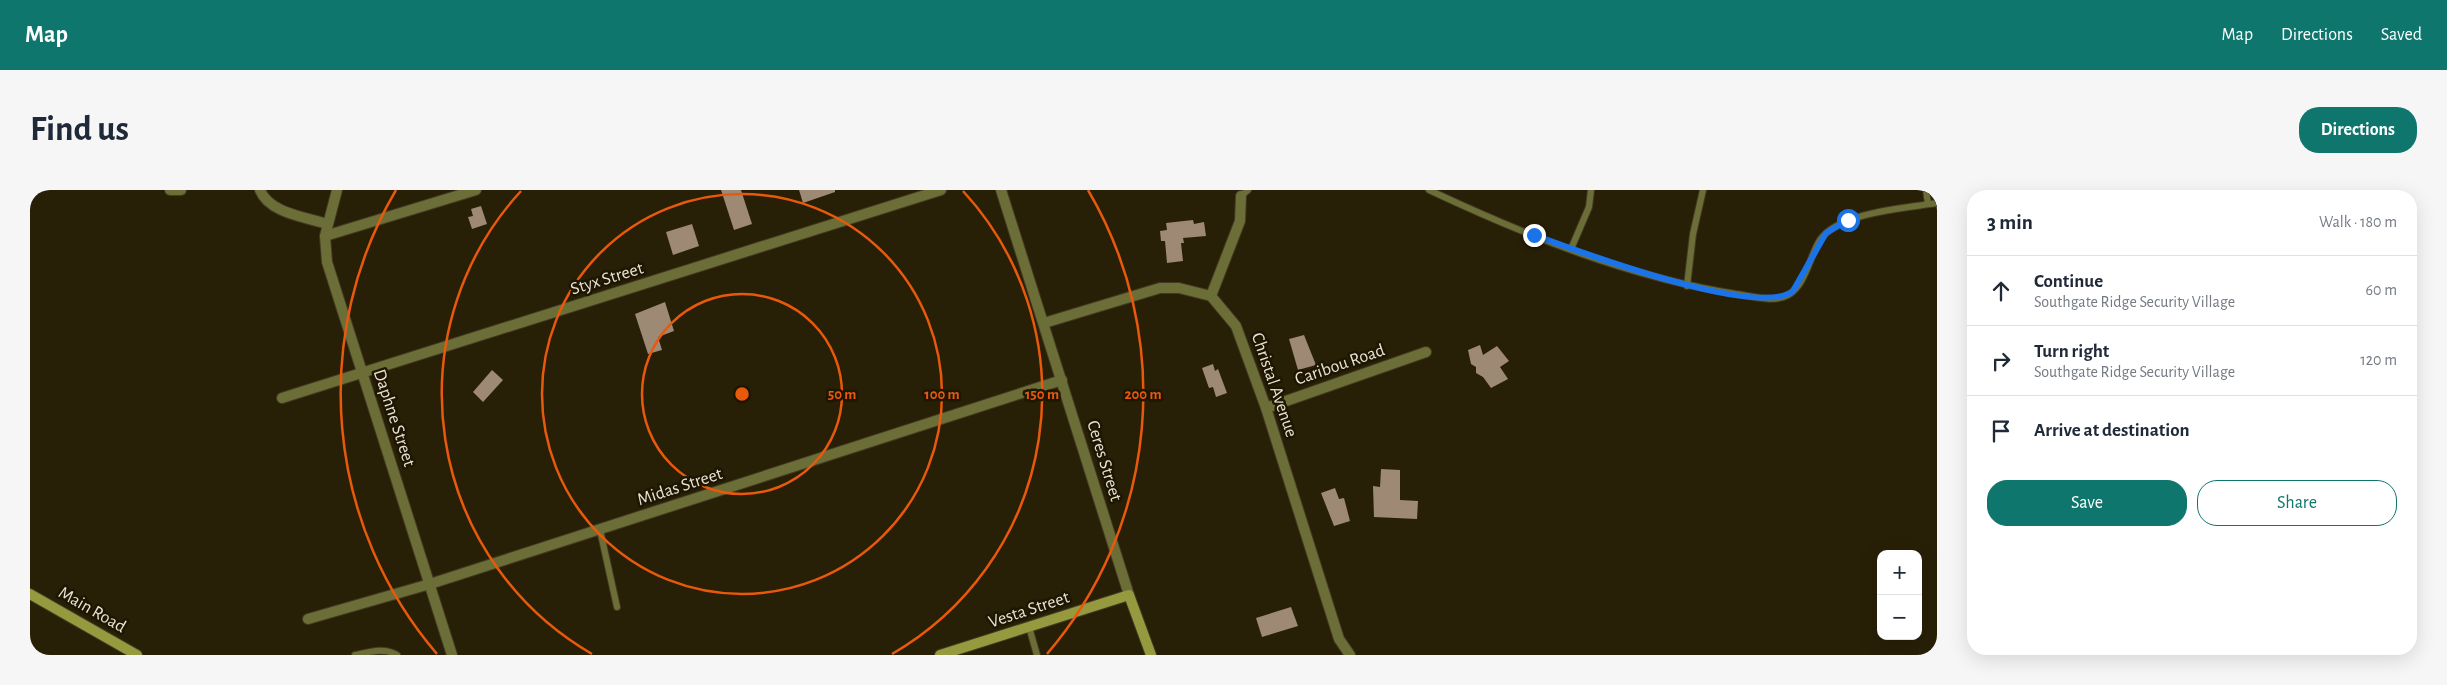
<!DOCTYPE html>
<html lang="en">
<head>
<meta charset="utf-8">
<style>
	body { margin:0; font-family:"Alegreya Sans",sans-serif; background:#f6f6f7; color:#1f2937 }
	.controls { position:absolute; right:15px; bottom:15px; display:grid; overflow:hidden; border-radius:10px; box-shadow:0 5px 20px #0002 }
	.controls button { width:45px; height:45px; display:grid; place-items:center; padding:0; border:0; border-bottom:1px solid #e0e1e3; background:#fff; color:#1f2937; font:25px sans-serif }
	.stop { position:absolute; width:15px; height:15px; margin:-11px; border:4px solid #1a73e8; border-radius:50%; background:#fff }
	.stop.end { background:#1a73e8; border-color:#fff; box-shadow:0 1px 5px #0008 }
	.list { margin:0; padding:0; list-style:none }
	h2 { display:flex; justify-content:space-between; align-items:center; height:65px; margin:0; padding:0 20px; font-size:21px }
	h2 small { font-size:16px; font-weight:400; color:#747a83 }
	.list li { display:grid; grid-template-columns:32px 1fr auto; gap:15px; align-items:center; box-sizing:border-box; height:70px; padding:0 20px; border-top:1px solid #e0e1e3 }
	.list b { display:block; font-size:19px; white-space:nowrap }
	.list p { margin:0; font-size:16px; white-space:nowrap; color:#747a83 }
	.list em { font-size:16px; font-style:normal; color:#747a83 }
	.actions { display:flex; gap:10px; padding:15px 20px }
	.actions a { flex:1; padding:11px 0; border:1px solid #0f766e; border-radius:20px; text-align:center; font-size:18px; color:#0f766e }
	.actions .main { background:#0f766e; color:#fff }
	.icon { flex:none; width:28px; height:28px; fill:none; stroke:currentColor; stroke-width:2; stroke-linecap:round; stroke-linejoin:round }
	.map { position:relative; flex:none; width:1907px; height:465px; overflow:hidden; border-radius:20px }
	header { display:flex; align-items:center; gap:30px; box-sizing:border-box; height:70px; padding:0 25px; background:#0f766e; color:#fff }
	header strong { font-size:24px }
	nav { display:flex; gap:28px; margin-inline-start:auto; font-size:18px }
	.intro { display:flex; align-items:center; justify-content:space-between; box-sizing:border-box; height:120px; padding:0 30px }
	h1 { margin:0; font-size:35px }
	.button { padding:12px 22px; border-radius:20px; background:#0f766e; color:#fff; font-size:18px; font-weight:700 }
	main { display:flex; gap:30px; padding:0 30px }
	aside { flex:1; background:#fff; border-radius:20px; box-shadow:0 5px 20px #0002 }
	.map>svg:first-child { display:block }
	.building { fill:#9e8974 }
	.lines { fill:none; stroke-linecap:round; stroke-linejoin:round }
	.lane-casing { stroke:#433a24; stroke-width:8 }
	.street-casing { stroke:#433a24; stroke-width:12 }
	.secondary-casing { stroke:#433a24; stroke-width:12 }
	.lane { stroke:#6b6e37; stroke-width:6 }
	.street { stroke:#6b6e37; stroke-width:10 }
	.secondary { stroke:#969a3e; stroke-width:10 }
	.route { stroke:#1a73e8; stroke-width:6 }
	.ring { fill:none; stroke:#e8590c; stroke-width:2.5 }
	.labels { text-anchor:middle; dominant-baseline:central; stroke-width:5; stroke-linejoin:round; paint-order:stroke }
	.street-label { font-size:18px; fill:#e9e3d5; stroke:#1e1601 }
	.centre { fill:#e8590c; stroke:#1e1601; stroke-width:2.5 }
	.ring-label { font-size:15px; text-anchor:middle; font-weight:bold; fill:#e8590c; stroke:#1e1601; stroke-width:5; stroke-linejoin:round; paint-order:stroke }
</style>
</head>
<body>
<header>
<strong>Map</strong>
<nav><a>Map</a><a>Directions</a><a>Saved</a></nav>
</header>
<div class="intro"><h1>Find us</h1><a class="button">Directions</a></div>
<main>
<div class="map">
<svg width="1907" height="465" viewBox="0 0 1907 465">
	<rect width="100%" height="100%" fill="#281f07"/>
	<!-- building -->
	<g class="building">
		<polygon points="691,0 711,0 722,34 704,40"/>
		<polygon points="769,0 805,0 805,2 773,13"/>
		<polygon points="451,16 457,34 442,39 438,27 443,26 441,19"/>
		<polygon points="1163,30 1164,34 1174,32 1176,46 1153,48 1154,53 1151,53 1153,71 1137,73 1135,51 1131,51 1130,41 1137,40 1136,33"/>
		<polygon points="662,34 669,56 643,65 636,42"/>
		<polygon points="635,112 644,141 628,147 632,160 618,164 605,124"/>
		<polygon points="1274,145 1286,175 1268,180 1259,149"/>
		<polygon points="1450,155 1453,165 1467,156 1479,171 1470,177 1478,189 1461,198 1453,187 1446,183 1446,177 1441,174 1438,160"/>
		<polygon points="1183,174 1185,181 1188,179 1197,203 1186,207 1183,197 1179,198 1172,178"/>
		<polygon points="462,180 473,190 453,212 443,202"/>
		<polygon points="1351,279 1370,280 1370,310 1388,311 1387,329 1344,327 1343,296 1350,297"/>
		<polygon points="1305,298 1309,309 1314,308 1320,331 1304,336 1291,303"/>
		<polygon points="1261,417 1268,436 1232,447 1226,428"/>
	</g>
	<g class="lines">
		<defs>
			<g id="lane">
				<path d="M 1399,0 C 1497,46 1599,87 1706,104 C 1722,106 1743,113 1758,105 C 1776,95 1780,65 1790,50 C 1809,22 1876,18 1907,13"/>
				<polyline points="1896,0 1898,14"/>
				<polyline points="1211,6 1218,0"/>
				<polyline points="1541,59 1559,17 1561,0"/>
				<polyline points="1657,96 1663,44 1673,0"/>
				<polyline points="570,340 587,417"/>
				<polyline points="999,437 1007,465"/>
				<path d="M 325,465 C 339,462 354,457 367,465"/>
			</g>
			<g id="street">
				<polyline points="140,0 151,0"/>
				<path d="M 230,0 C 239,23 275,27 297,34"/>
				<polyline points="307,0 295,46 297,72 422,465"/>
				<polyline points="971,0 1099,405"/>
				<polyline points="295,46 446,0"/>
				<polyline points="1181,106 1210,31 1211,6"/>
				<polyline points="1014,133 1130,98 1149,98 1181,106 1206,136 1236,218 1309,449 1320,465"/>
				<polyline points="252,208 911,0"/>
				<polyline points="1236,218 1396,162"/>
				<polyline points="278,429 400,394 1032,190"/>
			</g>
			<g id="secondary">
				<polyline points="0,404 107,465"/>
				<polyline points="910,465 1099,405 1121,465"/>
			</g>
		</defs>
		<!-- lane casing -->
		<use href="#lane" class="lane-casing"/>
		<!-- street casing -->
		<use href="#street" class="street-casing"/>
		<!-- secondary casing -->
		<use href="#secondary" class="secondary-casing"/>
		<!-- lane -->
		<use href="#lane" class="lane"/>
		<!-- street -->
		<use href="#street" class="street"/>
		<!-- secondary -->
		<use href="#secondary" class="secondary"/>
	</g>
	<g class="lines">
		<!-- route -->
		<path class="route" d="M 1504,45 C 1548,61 1727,129 1763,101 L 1796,43 L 1818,30"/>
	</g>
	<!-- distance rings -->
	<g class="ring">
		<circle cx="712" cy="204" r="100"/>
		<circle cx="712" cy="204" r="200"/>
		<path d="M562 464A300 300 0 0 1 491 1M933 1A300 300 0 0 1 862 464"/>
		<path d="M407 464A401 401 0 0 1 366 0M1058 0A401 401 0 0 1 1017 464"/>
	</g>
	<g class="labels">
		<!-- street labels -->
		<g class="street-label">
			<text transform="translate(577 89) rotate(-17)">Styx Street</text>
			<text transform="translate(1310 175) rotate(-19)">Caribou Road</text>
			<text transform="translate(1244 195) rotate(71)">Christal Avenue</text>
			<text transform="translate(364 228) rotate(72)">Daphne Street</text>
			<text transform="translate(1074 271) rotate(73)">Ceres Street</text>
			<text transform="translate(650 297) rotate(-18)">Midas Street</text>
			<text transform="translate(62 420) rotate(30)">Main Road</text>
			<text transform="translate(999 420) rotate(-18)">Vesta Street</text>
		</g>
	</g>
	<circle cx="712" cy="204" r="8" class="centre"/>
	<g class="ring-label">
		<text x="812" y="209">50 m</text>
		<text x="912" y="209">100 m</text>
		<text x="1012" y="209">150 m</text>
		<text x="1113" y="209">200 m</text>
	</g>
</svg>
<div class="controls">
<button>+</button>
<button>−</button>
</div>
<div class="stop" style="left:1818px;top:30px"></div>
<div class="stop end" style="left:1504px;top:45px"></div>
</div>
<aside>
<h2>3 min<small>Walk · 180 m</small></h2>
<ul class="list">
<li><svg class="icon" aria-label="ahead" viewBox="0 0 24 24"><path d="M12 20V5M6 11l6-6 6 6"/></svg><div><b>Continue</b><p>Southgate Ridge Security Village</p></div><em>60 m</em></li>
<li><svg class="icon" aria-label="right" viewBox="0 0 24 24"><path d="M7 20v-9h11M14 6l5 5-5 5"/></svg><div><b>Turn right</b><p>Southgate Ridge Security Village</p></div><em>120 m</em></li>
<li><svg class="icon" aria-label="arrive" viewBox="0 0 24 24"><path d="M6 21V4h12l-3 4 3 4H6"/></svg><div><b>Arrive at destination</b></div></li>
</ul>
<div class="actions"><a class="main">Save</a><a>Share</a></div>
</aside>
</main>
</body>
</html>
